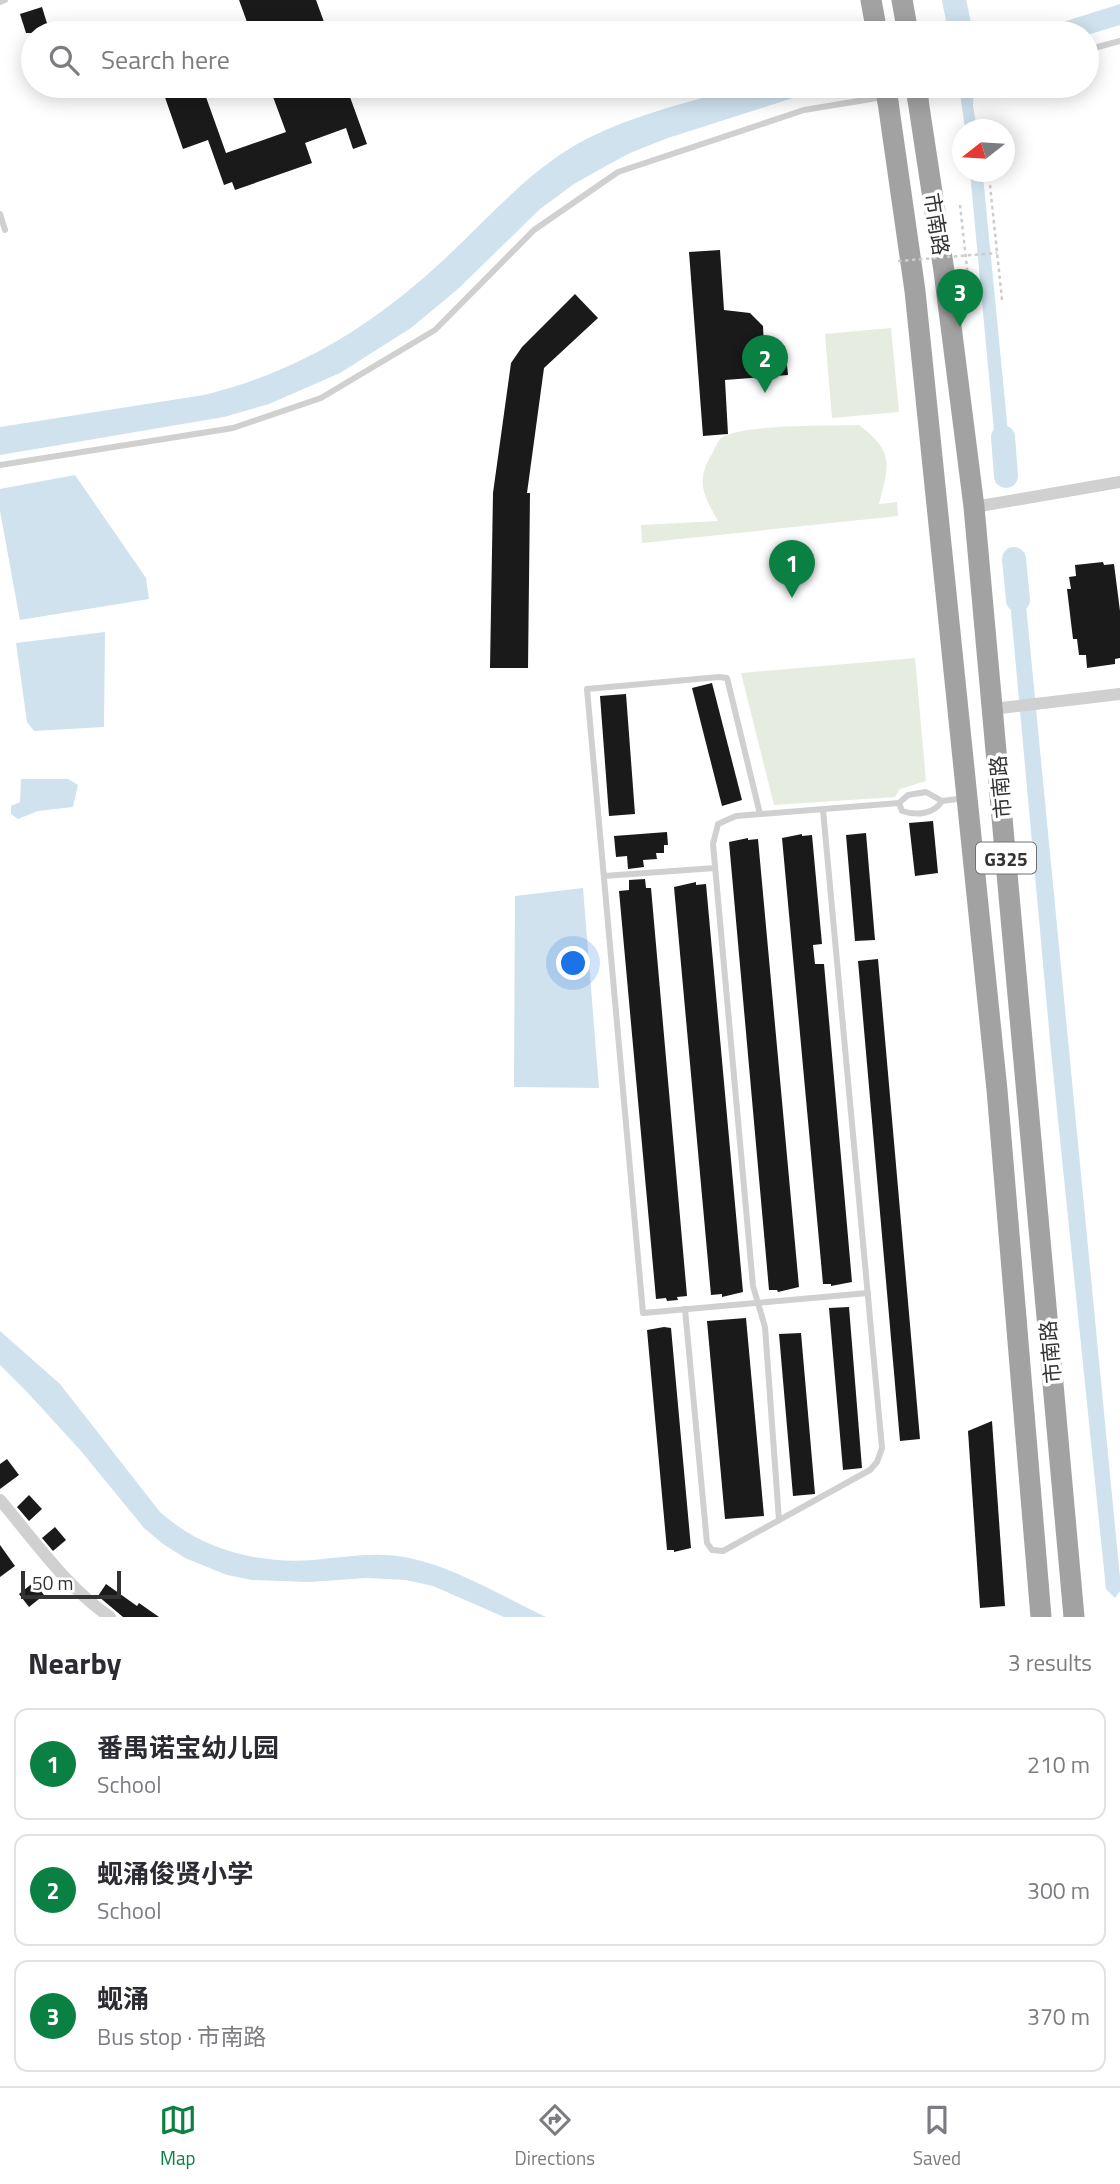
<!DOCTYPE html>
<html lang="en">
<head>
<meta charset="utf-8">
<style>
	body { margin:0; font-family:"Titillium Web","Noto Sans SC",sans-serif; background:#f7f7f7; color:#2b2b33 }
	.compass { position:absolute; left:952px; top:119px; width:63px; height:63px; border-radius:50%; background:#fff; box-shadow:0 4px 18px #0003; rotate:253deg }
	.scale { position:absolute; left:21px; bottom:18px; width:100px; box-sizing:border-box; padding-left:7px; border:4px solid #333; border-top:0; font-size:19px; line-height:24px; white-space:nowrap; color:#333; -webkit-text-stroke:5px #fff; paint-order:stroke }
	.you { position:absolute; left:574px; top:964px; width:24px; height:24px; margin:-18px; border:5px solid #fff; border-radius:50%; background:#1a73e8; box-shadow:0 0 0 10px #1a73e833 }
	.badge { display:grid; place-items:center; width:46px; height:46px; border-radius:50%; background:#0b8043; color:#fff; font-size:23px; font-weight:700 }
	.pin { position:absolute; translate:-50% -58px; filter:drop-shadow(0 2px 4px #0008) }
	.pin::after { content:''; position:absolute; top:37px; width:24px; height:21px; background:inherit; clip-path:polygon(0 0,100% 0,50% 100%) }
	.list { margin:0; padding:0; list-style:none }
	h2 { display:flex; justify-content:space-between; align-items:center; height:91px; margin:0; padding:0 28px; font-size:30px }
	h2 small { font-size:23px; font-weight:400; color:#7c7c81 }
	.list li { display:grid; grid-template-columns:46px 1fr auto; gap:21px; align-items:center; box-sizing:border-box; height:112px; margin:0 14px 14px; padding:0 14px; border:2px solid #e1e1e2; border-radius:14px }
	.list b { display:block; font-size:26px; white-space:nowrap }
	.list p { margin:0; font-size:23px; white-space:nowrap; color:#7c7c81 }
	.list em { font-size:23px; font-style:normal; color:#7c7c81 }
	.icon { flex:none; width:38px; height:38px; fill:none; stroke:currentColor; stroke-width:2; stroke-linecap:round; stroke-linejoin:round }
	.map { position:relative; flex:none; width:1120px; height:1617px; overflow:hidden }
	.search { position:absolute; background:#fff; box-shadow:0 4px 18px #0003; left:21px; right:21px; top:21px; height:77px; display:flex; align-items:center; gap:18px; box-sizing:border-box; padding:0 24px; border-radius:38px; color:#7c7c81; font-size:26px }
	.sheet { height:469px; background:#fff }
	nav { display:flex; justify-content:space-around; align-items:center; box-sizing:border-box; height:98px; border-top:2px solid #e1e1e2; background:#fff; font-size:19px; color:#7c7c81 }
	nav a { display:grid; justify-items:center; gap:4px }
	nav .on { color:#0b8043 }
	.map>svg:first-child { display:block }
	.green { fill:#e6ecdf }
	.water { fill:#cfe2ee }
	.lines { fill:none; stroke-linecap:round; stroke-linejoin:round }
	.river { stroke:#cfe2ee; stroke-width:24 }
	.building { fill:#1a1a1a }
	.path { stroke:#cdcdcd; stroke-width:2.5; stroke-dasharray:3.5 3.5; stroke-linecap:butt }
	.service { stroke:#d0d0d0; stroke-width:6 }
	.minor { stroke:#d0d0d0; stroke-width:12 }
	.trunk { stroke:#a2a2a2; stroke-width:21 }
	.path-bridge { stroke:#cdcdcd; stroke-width:2.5; stroke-dasharray:3.5 3.5; stroke-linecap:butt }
	.trunk-bridge { stroke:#a2a2a2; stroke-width:21 }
	.labels { text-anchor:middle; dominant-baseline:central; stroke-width:7; stroke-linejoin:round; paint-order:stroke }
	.shield { fill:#fff; stroke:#707070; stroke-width:2 }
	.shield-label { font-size:19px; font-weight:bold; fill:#333 }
	.street-label { font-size:21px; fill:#333; stroke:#fff }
</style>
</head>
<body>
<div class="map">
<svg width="1120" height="1617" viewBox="0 0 1120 1617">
	<rect width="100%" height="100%" fill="#fff"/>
	<!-- green -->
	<g class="green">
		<polygon points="891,328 899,412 832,418 825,334"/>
		<path d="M 859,425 C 895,453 889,464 879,504 L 897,502 L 898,516 L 642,543 L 641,525 L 718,521 C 703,494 695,481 713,452 C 715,448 718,441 721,438 C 739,424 833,426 859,425 Z"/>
		<polygon points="915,658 926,781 900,789 895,797 774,805 741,673"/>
	</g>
	<!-- water -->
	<g class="water">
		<polygon points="1120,4 1120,25 1087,35 1028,33"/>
		<path d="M 744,86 L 845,86 L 796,97 L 668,138 L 630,153 L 604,167 L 574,184 L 540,209 L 458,289 L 411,328 L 340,373 L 269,404 L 224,417 L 0,455 L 0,427 L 204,395 C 295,373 369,328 438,265 C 481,226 519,180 569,149 C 616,119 690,102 744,86 Z"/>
		<polygon points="959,86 974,86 973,106 977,129 965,129"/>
		<polygon points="970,172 982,172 984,186 1011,463 1006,470 997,463"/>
		<polygon points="75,475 146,578 149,599 20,620 0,511 0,489"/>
		<polygon points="1015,567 1023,574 1120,1578 1120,1591 1115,1598 1106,1589 1051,1051 1008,579"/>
		<polygon points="105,632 104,727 34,731 27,722 16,643"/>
		<polygon points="21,779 68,779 78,785 73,807 38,811 18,819 11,814 11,806 20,802"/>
		<polygon points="583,888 599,1088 514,1087 515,896"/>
		<path d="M 0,1331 L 60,1384 L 160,1512 C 202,1550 258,1564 313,1560 C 345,1557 378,1551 409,1558 C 455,1567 503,1597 546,1617 L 504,1617 L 433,1586 L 406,1580 L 366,1578 L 309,1582 L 252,1580 L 227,1575 L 185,1558 L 163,1544 L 144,1528 L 81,1451 L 27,1392 L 0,1365 Z"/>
	</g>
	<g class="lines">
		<!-- river -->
		<g class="river">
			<polyline points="954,0 961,33"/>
			<polyline points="1003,437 1006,476"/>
			<polyline points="1014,559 1018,600"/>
		</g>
	</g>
	<!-- building -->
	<g class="building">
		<polygon points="239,0 316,0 328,33 251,33"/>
		<polygon points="42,7 50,33 26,33 20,14"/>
		<polygon points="161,86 202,86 226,153 286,132 269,86 346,86 367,144 353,149 346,128 305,143 312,163 235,190 232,182 224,185 208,140 183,149"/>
		<polygon points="720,250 724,310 750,313 763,326 764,347 785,346 788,375 725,380 728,434 703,436 689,252"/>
		<polygon points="575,294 598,318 544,368 527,493 530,493 528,668 490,668 493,493 511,363 522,347"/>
		<polygon points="1103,562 1104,565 1114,564 1120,611 1120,658 1115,659 1115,664 1087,668 1086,655 1079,655 1077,639 1073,639 1067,589 1071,589 1069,577 1076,576 1075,565"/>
		<polygon points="712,683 742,800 722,806 692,688"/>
		<polygon points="626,694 635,814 609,816 600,696"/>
		<polygon points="933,821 938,873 915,876 909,823"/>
		<polygon points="667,832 668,845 664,845 664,853 656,853 657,859 643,860 644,867 628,869 627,856 616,857 614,836"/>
		<polygon points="866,833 875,940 855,941 846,835"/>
		<polygon points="802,834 802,836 812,835 822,944 813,945 815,964 824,964 852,1282 831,1286 831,1284 823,1284 782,838"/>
		<polygon points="748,838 748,840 758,839 799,1287 778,1292 777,1290 769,1290 729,842"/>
		<polygon points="645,879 646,888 651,888 687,1296 677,1297 678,1300 667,1301 666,1298 656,1299 619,891 629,890 629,880"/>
		<polygon points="696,882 696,885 706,884 743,1292 722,1297 722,1294 711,1295 674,887"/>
		<polygon points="878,959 920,1439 900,1441 858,961"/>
		<polygon points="849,1307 862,1468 843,1470 829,1308"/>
		<polygon points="746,1318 764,1516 725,1519 707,1321"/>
		<polygon points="664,1327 671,1328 691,1548 674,1552 674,1550 667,1550 647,1330"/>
		<polygon points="801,1333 815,1494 793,1496 779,1334"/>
		<polygon points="992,1421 1005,1606 980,1608 968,1431"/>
		<polygon points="7,1459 19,1475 0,1489 0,1464"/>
		<polygon points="29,1495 42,1509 29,1521 17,1507"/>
		<polygon points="55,1527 66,1540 53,1551 42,1538"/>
		<polygon points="0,1545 15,1566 0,1577"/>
		<polygon points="34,1582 44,1595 29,1607 19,1594"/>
		<polygon points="106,1584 137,1606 139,1603 159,1617 123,1617 98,1596"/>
	</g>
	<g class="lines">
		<!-- path -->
		<g class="path">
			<polyline points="990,185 1002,300"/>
			<polyline points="960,205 971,304"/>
		</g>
		<!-- service -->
		<g class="service">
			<polyline points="0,2 5,0"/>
			<polyline points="1087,50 1120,41"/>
			<polyline points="0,214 5,230"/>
			<polyline points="0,465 233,428 321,398 435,330 534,230 618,172 804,110 950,86"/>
			<path d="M 926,792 L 942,801 C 934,814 917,816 902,811 L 899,803 L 908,795 Z"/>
			<polyline points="942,801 965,798"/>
			<polyline points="760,814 727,678 719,677 587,689 643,1313 868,1293"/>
			<polyline points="604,876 715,868"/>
			<polyline points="685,1309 707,1543 712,1550 723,1551 870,1470 877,1462 882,1448 823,810"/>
			<polyline points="779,1520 765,1327 753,1286 713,844 718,824 736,816 899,803"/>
		</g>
		<!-- minor -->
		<g class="minor">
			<polyline points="974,507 1120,482"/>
			<polyline points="992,709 1120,694"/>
			<path d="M 0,1500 C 34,1540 66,1587 110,1617"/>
		</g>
		<!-- trunk -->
		<g class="trunk">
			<polyline points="871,0 877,33"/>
			<polyline points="902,0 908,33"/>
			<polyline points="918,100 944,271 974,507 1074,1617"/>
			<polyline points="888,102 915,291 997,1090 1041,1617"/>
		</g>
		<!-- path-bridge -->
		<polyline class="path-bridge" points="898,261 997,253"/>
		<!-- trunk-bridge -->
		<g class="trunk-bridge">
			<polyline points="885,86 888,102"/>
			<polyline points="916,86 918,100"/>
		</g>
	</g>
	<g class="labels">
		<!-- shield labels -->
		<rect class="shield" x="976" y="842.5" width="60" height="31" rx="5"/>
		<g class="shield-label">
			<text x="1006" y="858">G325</text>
		</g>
		<!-- street labels -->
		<g class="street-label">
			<text transform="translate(937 224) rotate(81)">市南路</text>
			<text transform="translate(1000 787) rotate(-95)">市南路</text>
			<text transform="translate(1050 1352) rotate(-95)">市南路</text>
		</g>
	</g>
</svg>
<svg class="compass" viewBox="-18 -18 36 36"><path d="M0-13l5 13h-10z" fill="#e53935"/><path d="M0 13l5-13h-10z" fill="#7c7c81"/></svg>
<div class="scale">50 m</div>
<div class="you"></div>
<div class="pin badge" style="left:792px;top:598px">1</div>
<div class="pin badge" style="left:765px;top:393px">2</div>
<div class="pin badge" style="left:960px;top:327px">3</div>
<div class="search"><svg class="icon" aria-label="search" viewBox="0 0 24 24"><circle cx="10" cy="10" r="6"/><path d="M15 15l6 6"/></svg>Search here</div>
</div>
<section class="sheet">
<h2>Nearby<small>3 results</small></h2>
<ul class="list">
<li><span class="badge">1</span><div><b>番禺诺宝幼儿园</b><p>School</p></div><em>210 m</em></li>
<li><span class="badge">2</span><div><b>蚬涌俊贤小学</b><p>School</p></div><em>300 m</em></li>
<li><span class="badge">3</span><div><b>蚬涌</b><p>Bus stop · 市南路</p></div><em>370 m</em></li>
</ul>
</section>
<nav>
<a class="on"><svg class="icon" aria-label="map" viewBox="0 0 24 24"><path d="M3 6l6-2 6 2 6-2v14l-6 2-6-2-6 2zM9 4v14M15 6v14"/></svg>Map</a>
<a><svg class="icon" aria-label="directions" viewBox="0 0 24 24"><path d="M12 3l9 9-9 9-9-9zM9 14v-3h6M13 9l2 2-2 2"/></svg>Directions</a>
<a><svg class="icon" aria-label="saved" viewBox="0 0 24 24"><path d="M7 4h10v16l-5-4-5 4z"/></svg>Saved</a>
</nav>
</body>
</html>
